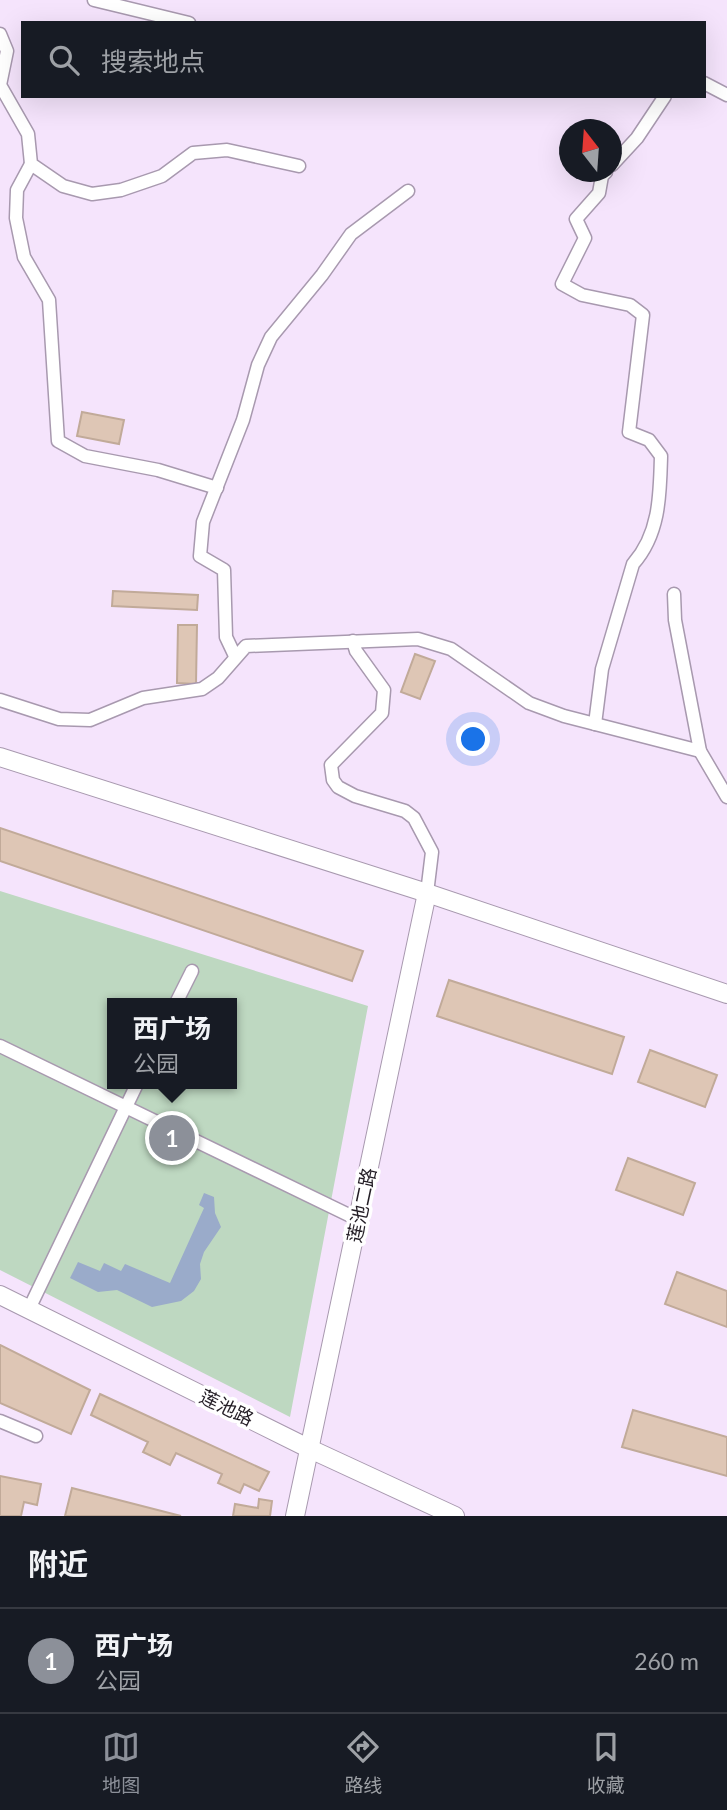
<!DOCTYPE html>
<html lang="zh">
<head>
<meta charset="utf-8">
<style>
	body { margin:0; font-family:Lato,"Noto Sans SC",sans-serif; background:#242831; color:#f1f3f6 }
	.compass { position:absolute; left:559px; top:119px; width:63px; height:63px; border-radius:50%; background:#171b24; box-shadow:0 7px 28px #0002; rotate:343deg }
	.you { position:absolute; left:474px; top:740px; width:24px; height:24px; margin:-18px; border:5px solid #fff; border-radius:50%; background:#1a73e8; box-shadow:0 0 0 10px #1a73e833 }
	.badge { display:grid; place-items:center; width:46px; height:46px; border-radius:50%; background:#8c9099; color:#fff; font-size:23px; font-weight:700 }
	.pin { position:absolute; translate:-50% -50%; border:4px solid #fff; box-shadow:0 2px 7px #0006 }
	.popup { position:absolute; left:107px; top:998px; width:130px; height:91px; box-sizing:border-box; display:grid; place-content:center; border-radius:0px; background:#171b24; filter:drop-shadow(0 2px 5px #0005); font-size:23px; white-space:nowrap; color:#9ea1a6 }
	.popup b { font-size:26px; color:#f1f3f6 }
	.popup::after { content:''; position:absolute; left:50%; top:100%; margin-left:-14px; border:14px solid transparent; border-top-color:#171b24 }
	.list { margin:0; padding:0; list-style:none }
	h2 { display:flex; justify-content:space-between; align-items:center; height:91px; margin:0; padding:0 28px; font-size:30px }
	h2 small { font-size:23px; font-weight:400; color:#9ea1a6 }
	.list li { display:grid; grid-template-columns:46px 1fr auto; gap:21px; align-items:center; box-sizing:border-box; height:105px; padding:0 28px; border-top:2px solid #363941 }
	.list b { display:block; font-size:26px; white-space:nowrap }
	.list p { margin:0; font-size:23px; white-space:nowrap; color:#9ea1a6 }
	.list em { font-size:23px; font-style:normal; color:#9ea1a6 }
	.icon { flex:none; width:38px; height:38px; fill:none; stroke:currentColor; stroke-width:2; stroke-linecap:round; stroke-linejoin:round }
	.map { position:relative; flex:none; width:727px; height:1516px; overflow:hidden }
	.search { position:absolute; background:#171b24; box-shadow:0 7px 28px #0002; left:21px; right:21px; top:21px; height:77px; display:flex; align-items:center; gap:18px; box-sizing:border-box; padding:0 24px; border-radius:0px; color:#9ea1a6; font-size:26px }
	.sheet { height:196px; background:#171b24 }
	nav { display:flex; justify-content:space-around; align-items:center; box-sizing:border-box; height:98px; border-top:2px solid #363941; background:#171b24; font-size:19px; color:#9ea1a6 }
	nav a { display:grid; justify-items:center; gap:4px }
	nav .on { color:#8c9099 }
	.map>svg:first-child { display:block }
	.green { fill:#bed8c1; fill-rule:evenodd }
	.water { fill:#9aabca }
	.building { fill:#dec6b5; stroke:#c1aa99; stroke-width:2 }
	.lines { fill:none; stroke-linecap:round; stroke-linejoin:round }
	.street-casing { stroke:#a899af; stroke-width:15 }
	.secondary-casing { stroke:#a899af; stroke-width:20 }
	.street { stroke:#fff; stroke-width:12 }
	.secondary { stroke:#fff; stroke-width:18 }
	.labels { text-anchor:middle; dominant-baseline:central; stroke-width:7; stroke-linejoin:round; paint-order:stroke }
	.street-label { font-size:19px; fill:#231d25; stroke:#fff }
</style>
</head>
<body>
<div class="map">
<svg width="727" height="1516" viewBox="0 0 727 1516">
	<rect width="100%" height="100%" fill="#f5e4fc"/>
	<!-- green -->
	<path class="green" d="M 0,891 L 368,1006 L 290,1417 L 0,1270 ZM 113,1003 L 232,1003 L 232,1084 L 113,1084 Z"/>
	<!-- water -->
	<polygon class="water" points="204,1193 214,1197 215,1213 221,1227 204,1252 200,1264 201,1279 194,1291 181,1301 152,1307 117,1290 98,1292 70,1278 78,1262 100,1271 104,1263 121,1271 125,1264 170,1283 204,1208 199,1205"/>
	<!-- building -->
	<g class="building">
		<polygon points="82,412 124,420 119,444 77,436"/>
		<polygon points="113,591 198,595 197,610 112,606"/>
		<polygon points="178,625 197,625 196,684 177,683"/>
		<polygon points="415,654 435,661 420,699 401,692"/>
		<polygon points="0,828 363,951 352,981 0,861"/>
		<polygon points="449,980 624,1037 612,1074 437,1016"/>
		<polygon points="650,1050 717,1075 705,1107 638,1082"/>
		<polygon points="628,1158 695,1183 683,1215 616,1190"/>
		<polygon points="677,1272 727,1291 727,1327 665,1304"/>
		<polygon points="0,1345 90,1390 71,1434 0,1403"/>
		<polygon points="100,1394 269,1472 259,1491 244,1484 240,1493 218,1483 222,1474 176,1453 170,1465 143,1452 148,1442 91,1415"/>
		<polygon points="633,1410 727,1437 727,1476 622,1447"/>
		<polygon points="0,1476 41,1484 37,1505 24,1502 21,1516 0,1516"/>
		<polygon points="72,1488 181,1516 65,1516"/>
		<polygon points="259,1499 272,1501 270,1516 233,1516 235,1504 258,1508"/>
	</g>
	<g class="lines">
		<defs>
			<g id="street">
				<polyline points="94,0 189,23"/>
				<polyline points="0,34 7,51 0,85 28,134 31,164 63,186 92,194 121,190 162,176 193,153 227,150 299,166"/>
				<polyline points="704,83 727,95"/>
				<polyline points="31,164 17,190 16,218 24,257 49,300 58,441 85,456 158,470 217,488"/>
				<polyline points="612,165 637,138 665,96"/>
				<polyline points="674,594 675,620 700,751 727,797"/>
				<polyline points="353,641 356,651 384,690 382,713 331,765 333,780 338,787 355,796 405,811 414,818 432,852 427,893"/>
				<polyline points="235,656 226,637 224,570 200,556 203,522 243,420 258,365 271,337 322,275 351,234 408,191"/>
				<polyline points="0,700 59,719 90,720 143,698 202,689 218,678 246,646 418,639 451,649 529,703 564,716 700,751"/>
				<path d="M 595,724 L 602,669 L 633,564 C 660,534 660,494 661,456 L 649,440 L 629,432 L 643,315 L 630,305 L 582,295 L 562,284 L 585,238 L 576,219 L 599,193 L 602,176 L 606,172"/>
				<polyline points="176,1003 192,971"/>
				<polyline points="0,1046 357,1219"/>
				<polyline points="29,1309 137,1084"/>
				<polyline points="0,1421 36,1436"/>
			</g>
			<g id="secondary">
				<polyline points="0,757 427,893 727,994"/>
				<polyline points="0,1295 308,1448 455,1516"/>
				<polyline points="295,1516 427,893"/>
			</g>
		</defs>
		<!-- street casing -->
		<use href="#street" class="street-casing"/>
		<!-- secondary casing -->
		<use href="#secondary" class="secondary-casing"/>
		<!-- street -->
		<use href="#street" class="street"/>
		<!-- secondary -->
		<use href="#secondary" class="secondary"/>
	</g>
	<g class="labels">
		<!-- street labels -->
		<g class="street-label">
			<text transform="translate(361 1205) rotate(-78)">莲池二路</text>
			<text transform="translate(227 1407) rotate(26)">莲池路</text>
		</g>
	</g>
</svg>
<svg class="compass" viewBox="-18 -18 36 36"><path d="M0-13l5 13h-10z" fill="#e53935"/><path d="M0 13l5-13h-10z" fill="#9ea1a6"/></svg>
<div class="you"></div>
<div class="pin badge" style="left:172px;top:1138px">1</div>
<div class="popup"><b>西广场</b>公园</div>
<div class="search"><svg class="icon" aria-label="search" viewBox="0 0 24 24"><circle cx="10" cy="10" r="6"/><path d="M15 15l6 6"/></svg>搜索地点</div>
</div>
<section class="sheet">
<h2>附近<small></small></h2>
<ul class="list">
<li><span class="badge">1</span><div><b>西广场</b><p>公园</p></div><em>260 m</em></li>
</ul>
</section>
<nav>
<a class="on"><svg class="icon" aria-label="map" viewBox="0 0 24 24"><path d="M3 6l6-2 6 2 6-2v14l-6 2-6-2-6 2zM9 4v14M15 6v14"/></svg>地图</a>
<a><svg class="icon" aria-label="directions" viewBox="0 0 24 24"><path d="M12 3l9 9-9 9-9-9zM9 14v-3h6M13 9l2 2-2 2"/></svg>路线</a>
<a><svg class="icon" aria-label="saved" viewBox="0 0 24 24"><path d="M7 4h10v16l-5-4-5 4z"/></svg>收藏</a>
</nav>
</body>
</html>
